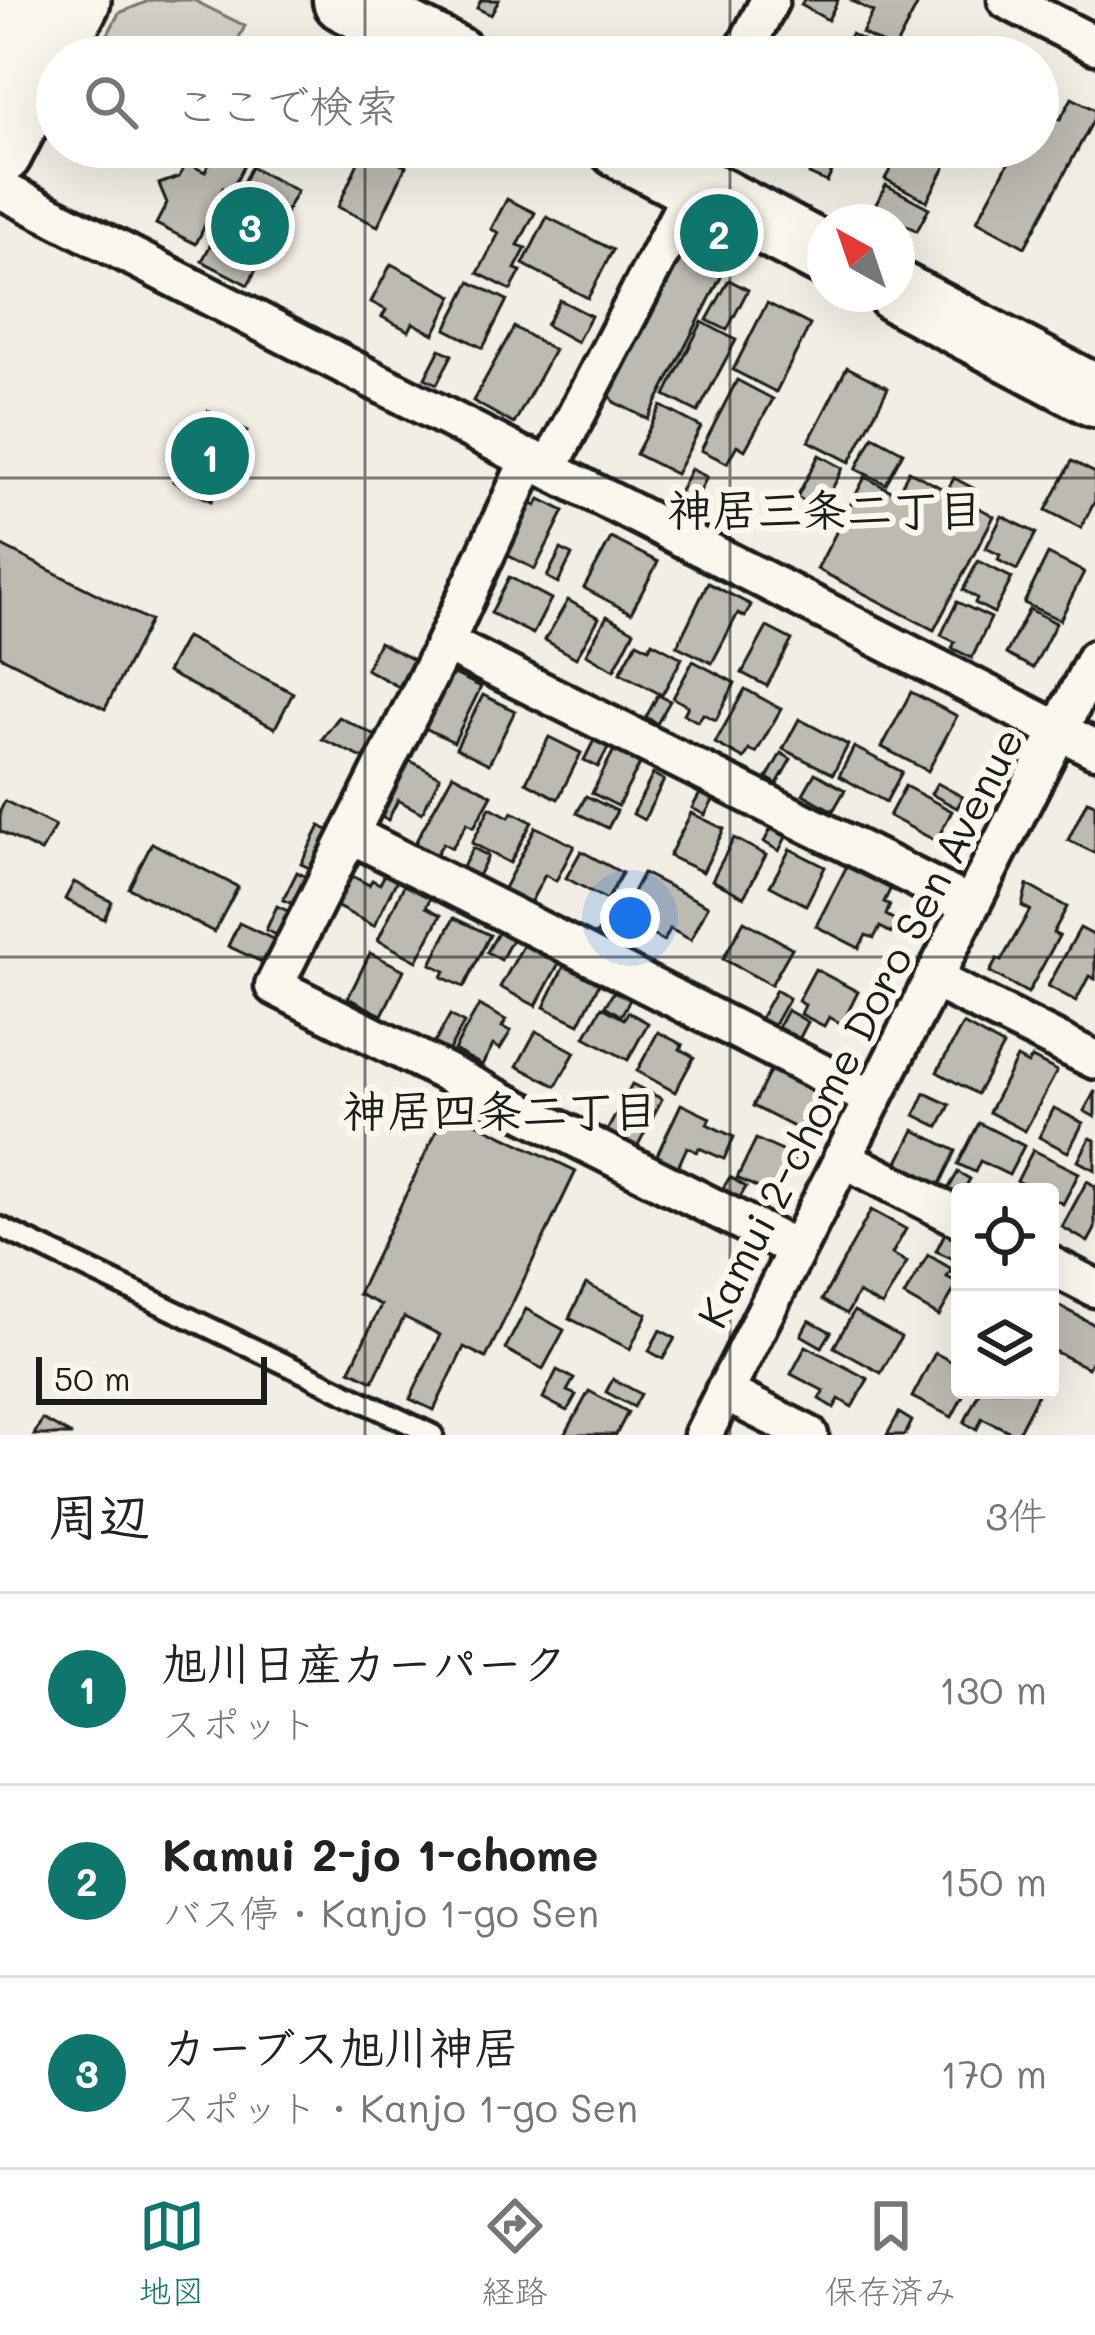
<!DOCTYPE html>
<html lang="ja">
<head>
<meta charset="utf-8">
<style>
	body { margin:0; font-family:Mali,"Klee One",sans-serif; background:#f2f2f2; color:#222 }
	.controls { position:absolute; right:36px; bottom:36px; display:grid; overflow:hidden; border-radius:12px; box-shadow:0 12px 48px #0002 }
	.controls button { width:108px; height:108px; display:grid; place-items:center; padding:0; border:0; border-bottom:3px solid #e0e0e0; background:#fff; color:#222; font:60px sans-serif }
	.compass { position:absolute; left:807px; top:204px; width:108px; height:108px; border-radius:50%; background:#fff; box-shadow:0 12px 48px #0002; rotate:320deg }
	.scale { position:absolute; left:36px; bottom:30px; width:231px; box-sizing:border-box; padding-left:12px; border:6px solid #1c1c1c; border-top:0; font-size:33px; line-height:42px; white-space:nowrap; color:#1c1c1c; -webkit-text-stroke:9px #fbf7ec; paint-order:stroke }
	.you { position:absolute; left:630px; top:918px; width:42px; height:42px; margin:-30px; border:9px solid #fff; border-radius:50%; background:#1a73e8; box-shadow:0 0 0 18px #1a73e833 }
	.badge { display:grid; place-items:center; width:78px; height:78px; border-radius:50%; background:#0f766e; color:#fff; font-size:39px; font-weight:700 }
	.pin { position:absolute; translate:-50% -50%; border:6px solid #fff; box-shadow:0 3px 12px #0006 }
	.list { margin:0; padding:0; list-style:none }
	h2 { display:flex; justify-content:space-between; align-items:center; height:156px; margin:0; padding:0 48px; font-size:51px }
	h2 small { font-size:39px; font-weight:400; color:#767676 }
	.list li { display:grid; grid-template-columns:78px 1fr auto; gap:36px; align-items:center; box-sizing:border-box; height:192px; padding:0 48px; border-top:3px solid #e0e0e0 }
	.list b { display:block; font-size:45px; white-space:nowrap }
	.list p { margin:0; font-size:39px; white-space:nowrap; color:#767676 }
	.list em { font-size:39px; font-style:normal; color:#767676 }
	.icon { flex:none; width:66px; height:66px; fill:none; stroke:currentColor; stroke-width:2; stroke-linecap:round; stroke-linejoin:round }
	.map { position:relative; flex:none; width:1095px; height:1435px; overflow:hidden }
	.search { position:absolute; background:#fff; box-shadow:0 12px 48px #0002; left:36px; right:36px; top:36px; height:132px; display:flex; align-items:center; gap:30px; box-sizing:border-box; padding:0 42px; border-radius:66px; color:#767676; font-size:45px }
	.sheet { height:732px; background:#fff }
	nav { display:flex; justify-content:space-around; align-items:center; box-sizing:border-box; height:168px; border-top:3px solid #e0e0e0; background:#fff; font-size:33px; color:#767676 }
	nav a { display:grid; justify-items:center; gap:6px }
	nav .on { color:#0f766e }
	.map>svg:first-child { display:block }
	.green { fill:#d2cfc6; stroke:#777671; stroke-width:3 }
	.building { fill:#bdbab1; stroke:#1c1c1c; stroke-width:3 }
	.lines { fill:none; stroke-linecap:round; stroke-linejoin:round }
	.service-casing { stroke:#1c1c1c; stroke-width:27 }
	.minor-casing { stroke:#1c1c1c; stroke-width:45 }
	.primary-casing { stroke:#1c1c1c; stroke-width:69 }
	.trunk-casing { stroke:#1c1c1c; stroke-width:72 }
	.service { stroke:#fbf7ec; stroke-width:18 }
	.minor { stroke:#fbf7ec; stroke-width:36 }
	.primary { stroke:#fbf7ec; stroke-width:60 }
	.trunk { stroke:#fbf7ec; stroke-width:63 }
	.grid { fill:none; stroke:#1c1c1c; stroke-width:3; stroke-opacity:0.55 }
	.labels { text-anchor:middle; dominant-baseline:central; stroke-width:12; stroke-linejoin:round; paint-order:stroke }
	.street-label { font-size:42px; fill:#1c1c1c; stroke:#fbf7ec }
	.neighbourhood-label { font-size:45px; font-weight:bold; fill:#1c1c1c; stroke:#fbf7ec }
</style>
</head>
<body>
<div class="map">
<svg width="1095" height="1435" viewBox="0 0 1095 1435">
	<rect width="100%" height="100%" fill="#f2eee4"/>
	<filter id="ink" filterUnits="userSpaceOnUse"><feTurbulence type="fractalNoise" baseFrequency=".00833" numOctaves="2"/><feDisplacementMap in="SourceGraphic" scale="24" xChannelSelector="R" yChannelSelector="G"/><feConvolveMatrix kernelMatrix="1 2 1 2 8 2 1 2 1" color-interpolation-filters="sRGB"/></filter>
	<g filter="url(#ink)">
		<!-- green -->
		<polygon class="green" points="151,0 193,0 245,26 231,53 96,57 119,13"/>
		<!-- building -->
		<g class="building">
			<polygon points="481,0 499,0 491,15 477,8"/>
			<polygon points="804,0 838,0 828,20 801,5"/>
			<polygon points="850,0 920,0 894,50 862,33 873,12"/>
			<polygon points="851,34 891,55 889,57 839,57"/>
			<polygon points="1072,98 1095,110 1095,117 1025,247 977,221 1017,147 1038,147 1038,108 1060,120"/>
			<polygon points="217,147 253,147 231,192 223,188 196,244 156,224 167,203 159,184 179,177 187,163 205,172"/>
			<polygon points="365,147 378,153 381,148 394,154 392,160 406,166 378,226 338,207"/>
			<polygon points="783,147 844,147 827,182 809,174 814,162"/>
			<polygon points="907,147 938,147 952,154 927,201 885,179 900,152 904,154"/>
			<polygon points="251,167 297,191 248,285 202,261"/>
			<polygon points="886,185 929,208 917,231 874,208"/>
			<polygon points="507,199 535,213 518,245 526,248 515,269 521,271 511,290 478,273 499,233 491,229"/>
			<polygon points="547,217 613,250 588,298 523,264"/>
			<polygon points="685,255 722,275 648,419 614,402 608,392 676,261"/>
			<polygon points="391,264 453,296 434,334 413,323 409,331 382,317 386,310 371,302"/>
			<polygon points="729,280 748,290 727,330 707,320"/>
			<polygon points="470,282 507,300 483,348 446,329"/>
			<polygon points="560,300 591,316 577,342 546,325"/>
			<polygon points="767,303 810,325 776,392 733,370"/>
			<polygon points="702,322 736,340 698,412 665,395"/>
			<polygon points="514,327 554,350 514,424 473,401"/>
			<polygon points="440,349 452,355 437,384 425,378"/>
			<polygon points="847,367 888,388 850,462 809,441"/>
			<polygon points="737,380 773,399 745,450 737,445 727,463 701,450"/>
			<polygon points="661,406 701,427 676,474 636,454"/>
			<polygon points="208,411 247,431 211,501 173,481"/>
			<polygon points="873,436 903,452 886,484 856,469"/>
			<polygon points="819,455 843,468 821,510 797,497"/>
			<polygon points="1072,461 1095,473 1095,501 1081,528 1046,510"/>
			<polygon points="691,469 707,477 691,509 675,501"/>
			<polygon points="909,471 947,491 954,478 973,488 966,501 994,516 934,630 817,569 865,477 897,494"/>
			<polygon points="540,499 564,511 535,569 503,553 529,502 536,506"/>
			<polygon points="1002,516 1036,533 1017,570 998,560 1000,555 986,548"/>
			<polygon points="611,538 658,562 631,613 584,588"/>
			<polygon points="0,545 150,621 105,709 0,656"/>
			<polygon points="561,549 572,555 558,583 547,577"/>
			<polygon points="1048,554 1084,572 1060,620 1024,603"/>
			<polygon points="978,561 1012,578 994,613 975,603 977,598 963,590"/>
			<polygon points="509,577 551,599 533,634 491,613"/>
			<polygon points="708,583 751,605 745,617 738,613 712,663 677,646"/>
			<polygon points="568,600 599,618 576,658 545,640"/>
			<polygon points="957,602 991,618 972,658 952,648 955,642 941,635"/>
			<polygon points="1029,609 1056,623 1033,668 1006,654"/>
			<polygon points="607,616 634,631 614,670 586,654"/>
			<polygon points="767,627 792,640 767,686 742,673"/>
			<polygon points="186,637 293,693 275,728 167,672"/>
			<polygon points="379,642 413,660 399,687 366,669"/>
			<polygon points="637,642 649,648 652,642 682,658 662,695 620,673"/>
			<polygon points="693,661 735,683 716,720 703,714 698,722 684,714 688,706 673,698"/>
			<polygon points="450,672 481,687 454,742 423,727"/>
			<polygon points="745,689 781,709 756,753 749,750 744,759 715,743"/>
			<polygon points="911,692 957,716 928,771 882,747"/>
			<polygon points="483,695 515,711 489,764 456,748"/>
			<polygon points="658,695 670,701 657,724 646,717"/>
			<polygon points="339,717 376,736 365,759 322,739"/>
			<polygon points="799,719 848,745 833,774 783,749"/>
			<polygon points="596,736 610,744 598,767 584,760"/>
			<polygon points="549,737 581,753 558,799 526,782"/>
			<polygon points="854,747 902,772 886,802 839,776"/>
			<polygon points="615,748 641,762 618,806 592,793"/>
			<polygon points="781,753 791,759 777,784 767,778"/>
			<polygon points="403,757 440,777 422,813 398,800 388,820 374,813"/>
			<polygon points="815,773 845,790 833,811 803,794"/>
			<polygon points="453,774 492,795 474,827 467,823 452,848 443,843 436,855 415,843"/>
			<polygon points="653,774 664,780 644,820 633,814"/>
			<polygon points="937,783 963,797 957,808 931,794"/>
			<polygon points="905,786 952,811 936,841 889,816"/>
			<polygon points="703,788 716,795 705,815 692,808"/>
			<polygon points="586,796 617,811 608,828 577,813"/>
			<polygon points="5,801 55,826 41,852 0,831 0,811"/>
			<polygon points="1087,801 1095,804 1095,853 1068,840"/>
			<polygon points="490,807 509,817 512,812 532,822 510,863 472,843"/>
			<polygon points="691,813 724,829 703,872 669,856"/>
			<polygon points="773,825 788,833 779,851 764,842"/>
			<polygon points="320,826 332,832 314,870 301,864"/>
			<polygon points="536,827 574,846 556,881 545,875 528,907 501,894"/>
			<polygon points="734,838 766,855 744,897 712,880"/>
			<polygon points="152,843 238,887 214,932 129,888"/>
			<polygon points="473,848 488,856 476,880 460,872"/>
			<polygon points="790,849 825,867 806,905 770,886"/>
			<polygon points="581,851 622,873 607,900 566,878"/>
			<polygon points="847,866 891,888 884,902 890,905 886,915 897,921 891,933 880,927 874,938 866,935 859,948 816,926"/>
			<polygon points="388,868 400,874 374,926 330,903 345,872 369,885 372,880 380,884"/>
			<polygon points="297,872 308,878 295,905 283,900"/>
			<polygon points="643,873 708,906 691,940 670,929 664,941 638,928 645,916 625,907"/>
			<polygon points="406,881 432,895 426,907 441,915 417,961 378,940"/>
			<polygon points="74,882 112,902 104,919 65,899"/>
			<polygon points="1027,885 1067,907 1053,933 1059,936 1028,993 990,972 997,959 1001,961 1030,910 1022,906"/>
			<polygon points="277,906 290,912 279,936 266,930"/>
			<polygon points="608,913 622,920 619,925 630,931 619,952 594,939"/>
			<polygon points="454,918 490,935 464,987 442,977 445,971 431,964"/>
			<polygon points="744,921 792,948 771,985 723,959"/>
			<polygon points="239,923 277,941 266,964 228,946"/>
			<polygon points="502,926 515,934 501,960 487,952"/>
			<polygon points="1080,928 1095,936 1095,979 1089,976 1076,1001 1048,986"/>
			<polygon points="524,944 559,963 536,1006 500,987"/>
			<polygon points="370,953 404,970 382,1015 348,998"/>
			<polygon points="565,964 600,982 579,1024 544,1007"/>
			<polygon points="815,969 858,992 842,1024 829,1017 824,1026 801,1014 805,1005 798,1001"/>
			<polygon points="618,985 633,994 621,1016 605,1006"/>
			<polygon points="776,990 789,998 770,1032 757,1024"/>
			<polygon points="479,1005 506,1020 502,1027 511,1031 500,1049 493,1045 482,1065 454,1050"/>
			<polygon points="602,1007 624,1019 628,1012 648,1023 628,1060 585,1037"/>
			<polygon points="787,1010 808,1022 796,1045 774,1034"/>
			<polygon points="450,1015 464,1023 448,1052 434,1044"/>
			<polygon points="963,1024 1003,1046 977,1094 937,1072"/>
			<polygon points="536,1031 575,1052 556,1086 517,1066"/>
			<polygon points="658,1032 683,1045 680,1049 694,1057 675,1092 637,1071"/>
			<polygon points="1017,1058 1028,1064 1032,1058 1057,1071 1025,1131 989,1112"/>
			<polygon points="774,1063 820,1086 798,1129 753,1106"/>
			<polygon points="632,1084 662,1099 637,1147 607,1131"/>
			<polygon points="1095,1091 1095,1117 1084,1111"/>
			<polygon points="925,1093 950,1105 939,1127 915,1115"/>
			<polygon points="681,1104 710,1118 707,1124 734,1137 724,1159 699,1148 697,1152 687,1147 678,1167 656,1157"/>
			<polygon points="1054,1108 1083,1123 1068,1152 1039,1137"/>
			<polygon points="447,1109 576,1171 486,1358 464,1347 434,1410 410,1399 440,1335 404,1317 373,1381 350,1370 381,1305 358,1294"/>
			<polygon points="979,1123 1024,1146 1009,1175 980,1161 975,1172 958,1164"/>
			<polygon points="914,1130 956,1151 938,1188 896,1166"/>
			<polygon points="1090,1138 1095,1140 1095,1170 1078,1161"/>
			<polygon points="756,1139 795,1157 776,1196 737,1178"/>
			<polygon points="1033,1150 1079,1173 1063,1204 1050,1197 1050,1192 1040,1192 1017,1181"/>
			<polygon points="958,1172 970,1179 958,1200 946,1193"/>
			<polygon points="730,1177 746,1187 739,1199 723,1188"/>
			<polygon points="1087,1181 1095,1186 1095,1229 1088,1242 1062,1227"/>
			<polygon points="871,1210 906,1229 892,1254 907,1262 882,1306 858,1293 847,1314 822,1300"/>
			<polygon points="946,1231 960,1238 958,1261 936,1251"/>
			<polygon points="928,1255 952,1269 947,1277 958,1283 939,1316 904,1296"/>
			<polygon points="586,1284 647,1314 630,1349 569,1318"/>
			<polygon points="1059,1306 1095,1325 1095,1354 1088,1368 1050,1349 1050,1324"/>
			<polygon points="526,1309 564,1330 543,1369 505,1349"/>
			<polygon points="854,1311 901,1337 881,1373 834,1347"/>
			<polygon points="809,1320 831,1332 822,1347 801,1335"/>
			<polygon points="660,1330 675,1338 663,1359 649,1351"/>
			<polygon points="806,1346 868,1379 852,1407 839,1399 834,1408 819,1399 824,1391 791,1374"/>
			<polygon points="935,1353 960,1366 960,1390 966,1390 952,1417 912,1397"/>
			<polygon points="557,1370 574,1379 567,1391 576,1395 567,1411 543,1398"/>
			<polygon points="613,1379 641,1394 634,1407 606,1392"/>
			<polygon points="980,1390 1030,1390 1038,1394 1017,1435 982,1418 977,1429 964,1423"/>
			<polygon points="589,1391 628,1412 616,1435 565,1435"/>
			<polygon points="899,1413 912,1421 905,1435 887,1435"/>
			<polygon points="42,1419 72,1435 34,1435"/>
		</g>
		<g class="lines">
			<defs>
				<polyline id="service" points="0,1227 433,1435"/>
				<g id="minor">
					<polyline points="1007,0 1095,45"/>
					<polyline points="741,57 770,0"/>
					<polyline points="0,189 1095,749"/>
					<polyline points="530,458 445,643 274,986 796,1249"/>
					<polyline points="549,468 694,187"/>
					<polyline points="445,643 970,905"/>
					<polyline points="350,834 873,1099"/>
					<polyline points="933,979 1095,1060"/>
					<polyline points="842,1158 960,1218"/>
					<polyline points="1050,1265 1095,1288"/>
					<polyline points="724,1392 809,1435"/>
					<polyline points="703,1435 1095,659"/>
				</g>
				<g id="primary">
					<polyline points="344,0 455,57"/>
					<polyline points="620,147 825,255"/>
					<polyline points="897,292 1095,396"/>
				</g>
				<g id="trunk">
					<polyline points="0,52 28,0"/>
					<polyline points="0,152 78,0"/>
				</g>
			</defs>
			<!-- service casing -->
			<use href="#service" class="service-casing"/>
			<!-- minor casing -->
			<use href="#minor" class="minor-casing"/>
			<!-- primary casing -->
			<use href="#primary" class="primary-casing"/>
			<!-- trunk casing -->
			<use href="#trunk" class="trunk-casing"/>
			<!-- service -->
			<use href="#service" class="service"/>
			<!-- minor -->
			<use href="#minor" class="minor"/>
			<!-- primary -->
			<use href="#primary" class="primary"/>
			<!-- trunk -->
			<use href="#trunk" class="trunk"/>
		</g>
	</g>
	<!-- grid -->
	<path class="grid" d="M 365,0 L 365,57M 730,0 L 730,57M 365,147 L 365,1435M 730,147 L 730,1435M 0,478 L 1095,478M 0,957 L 1095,957"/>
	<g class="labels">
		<!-- street labels -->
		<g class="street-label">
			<text transform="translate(859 1027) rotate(-63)">Kamui 2-chome Doro Sen Avenue</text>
		</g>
		<!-- neighbourhood labels -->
		<g class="neighbourhood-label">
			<text x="825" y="508">神居三条二丁目</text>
			<text x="500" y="1109">神居四条二丁目</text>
		</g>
	</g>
</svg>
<div class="controls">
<button><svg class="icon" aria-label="locate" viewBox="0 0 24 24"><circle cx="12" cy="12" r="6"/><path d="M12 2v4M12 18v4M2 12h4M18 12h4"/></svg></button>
<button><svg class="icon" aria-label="layers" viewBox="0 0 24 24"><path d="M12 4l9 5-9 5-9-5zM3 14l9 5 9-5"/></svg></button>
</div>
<svg class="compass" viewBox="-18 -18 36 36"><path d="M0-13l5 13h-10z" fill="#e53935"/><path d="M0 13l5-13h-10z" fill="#767676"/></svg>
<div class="scale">50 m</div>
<div class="you"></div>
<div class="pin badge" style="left:210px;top:456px">1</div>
<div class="pin badge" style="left:719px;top:233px">2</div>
<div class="pin badge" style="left:250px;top:226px">3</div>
<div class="search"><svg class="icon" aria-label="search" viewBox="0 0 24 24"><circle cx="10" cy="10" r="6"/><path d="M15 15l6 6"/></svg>ここで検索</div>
</div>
<section class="sheet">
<h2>周辺<small>3件</small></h2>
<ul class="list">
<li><span class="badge">1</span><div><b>旭川日産カーパーク</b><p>スポット</p></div><em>130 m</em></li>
<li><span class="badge">2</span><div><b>Kamui 2-jo 1-chome</b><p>バス停 · Kanjo 1-go Sen</p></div><em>150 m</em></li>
<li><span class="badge">3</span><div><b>カーブス旭川神居</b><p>スポット · Kanjo 1-go Sen</p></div><em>170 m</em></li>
</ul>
</section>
<nav>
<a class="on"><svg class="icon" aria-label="map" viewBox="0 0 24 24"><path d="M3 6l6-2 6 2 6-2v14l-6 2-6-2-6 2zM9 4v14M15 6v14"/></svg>地図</a>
<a><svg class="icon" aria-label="directions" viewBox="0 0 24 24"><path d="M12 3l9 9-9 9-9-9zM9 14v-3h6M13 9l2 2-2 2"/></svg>経路</a>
<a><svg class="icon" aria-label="saved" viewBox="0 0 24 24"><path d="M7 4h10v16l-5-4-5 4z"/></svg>保存済み</a>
</nav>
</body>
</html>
